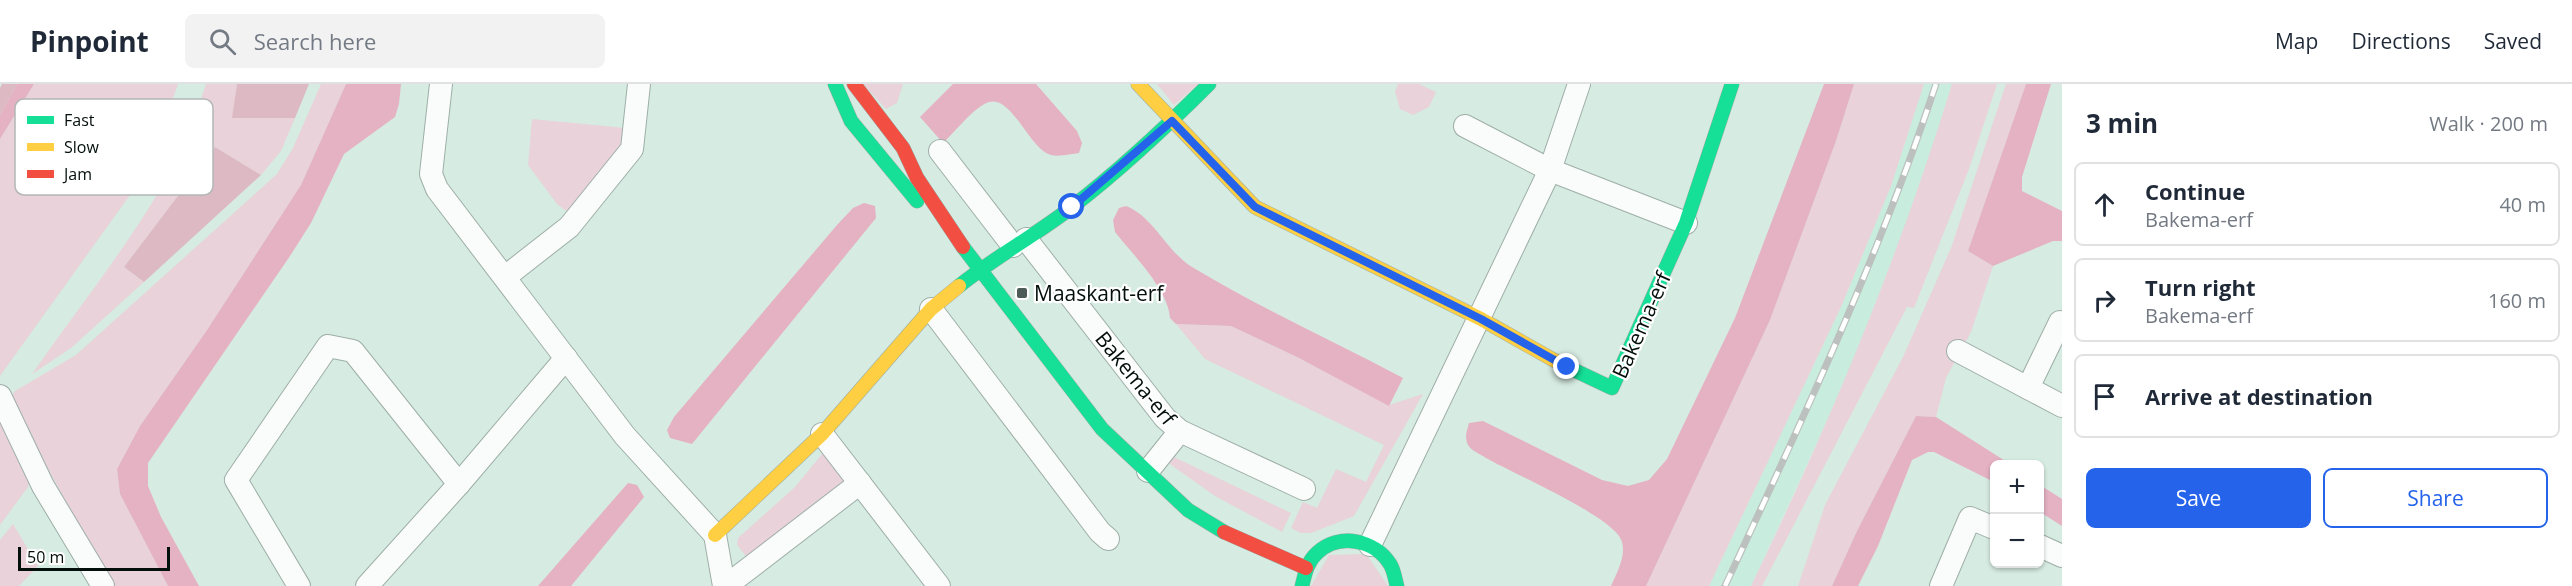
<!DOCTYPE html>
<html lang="en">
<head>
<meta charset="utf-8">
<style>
	body { margin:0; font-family:"Open Sans",sans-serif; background:#f2f2f3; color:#1f2937 }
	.controls { position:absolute; right:18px; bottom:18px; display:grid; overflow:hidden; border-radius:9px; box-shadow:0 2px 4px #0004 }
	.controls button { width:54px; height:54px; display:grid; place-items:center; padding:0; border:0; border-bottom:2px solid #e0e1e3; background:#fff; color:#1f2937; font:30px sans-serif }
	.scale { position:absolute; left:18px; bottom:15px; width:152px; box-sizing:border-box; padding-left:6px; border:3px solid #030f0a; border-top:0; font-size:16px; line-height:21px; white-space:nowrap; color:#030f0a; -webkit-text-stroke:4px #fff; paint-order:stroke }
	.stop { position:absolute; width:18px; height:18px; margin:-14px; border:4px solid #2563eb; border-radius:50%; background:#fff }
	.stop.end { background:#2563eb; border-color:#fff; box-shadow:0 2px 6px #0008 }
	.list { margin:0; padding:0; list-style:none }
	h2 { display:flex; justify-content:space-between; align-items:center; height:78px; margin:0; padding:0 24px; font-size:26px }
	h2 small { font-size:20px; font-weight:400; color:#747a83 }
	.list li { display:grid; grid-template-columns:39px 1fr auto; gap:18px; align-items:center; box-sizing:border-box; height:84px; margin:0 12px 12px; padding:0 12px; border:2px solid #e0e1e3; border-radius:9px }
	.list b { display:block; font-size:22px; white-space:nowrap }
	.list p { margin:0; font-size:20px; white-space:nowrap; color:#747a83 }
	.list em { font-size:20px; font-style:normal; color:#747a83 }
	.actions { display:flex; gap:12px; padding:18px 24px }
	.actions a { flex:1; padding:14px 0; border:2px solid #2563eb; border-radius:9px; text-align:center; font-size:21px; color:#2563eb }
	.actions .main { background:#2563eb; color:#fff }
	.icon { flex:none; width:33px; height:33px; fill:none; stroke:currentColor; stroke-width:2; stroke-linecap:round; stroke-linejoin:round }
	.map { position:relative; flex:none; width:2062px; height:502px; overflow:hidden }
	header { display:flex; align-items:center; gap:36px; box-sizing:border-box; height:84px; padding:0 30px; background:#fff; border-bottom:2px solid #e0e1e3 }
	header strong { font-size:28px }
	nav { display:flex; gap:33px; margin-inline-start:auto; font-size:21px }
	.search { width:420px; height:54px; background:#f2f2f3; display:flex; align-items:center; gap:15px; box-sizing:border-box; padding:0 21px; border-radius:9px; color:#747a83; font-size:22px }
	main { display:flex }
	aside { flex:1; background:#fff }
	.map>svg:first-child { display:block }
	.built { fill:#c8ecdd }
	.green { fill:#e9d2d9 }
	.forest { fill:#ddb9c4 }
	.water { fill:#e5b2c3 }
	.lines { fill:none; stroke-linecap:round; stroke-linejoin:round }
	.street-casing { stroke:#9eaea7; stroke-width:24 }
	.fast-casing { stroke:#9eaea7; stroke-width:15 }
	.slow-casing { stroke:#9eaea7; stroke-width:15 }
	.jam-casing { stroke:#9eaea7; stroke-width:15 }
	.street { stroke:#f9fcfb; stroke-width:22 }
	.fast { stroke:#16e098; stroke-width:14 }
	.slow { stroke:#ffcf43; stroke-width:14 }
	.jam { stroke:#f24e42; stroke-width:14 }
	.rail-casing { stroke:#bcc1bf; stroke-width:7 }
	.rail { stroke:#fff; stroke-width:4.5; stroke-dasharray:14; stroke-linecap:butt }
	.route { stroke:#2563eb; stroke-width:8 }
	.poi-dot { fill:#4d5c56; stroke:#fff; stroke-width:2 }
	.labels { text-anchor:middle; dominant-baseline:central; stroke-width:4.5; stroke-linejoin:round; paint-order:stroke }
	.poi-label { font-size:21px; fill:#030f0a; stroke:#fff; text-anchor:start }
	.street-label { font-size:21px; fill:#030f0a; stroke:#fff }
	.key { fill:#fff; stroke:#b3b7b6; stroke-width:1.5 }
	.key-label { font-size:16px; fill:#030f0a }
</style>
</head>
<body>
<header>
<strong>Pinpoint</strong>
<div class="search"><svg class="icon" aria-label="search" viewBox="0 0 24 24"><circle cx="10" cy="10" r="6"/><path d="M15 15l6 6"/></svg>Search here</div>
<nav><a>Map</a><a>Directions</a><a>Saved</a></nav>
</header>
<main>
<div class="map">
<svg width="2062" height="502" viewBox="0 0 2062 502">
	<rect width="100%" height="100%" fill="#d6ebe2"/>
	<!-- built -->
	<polygon class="built" points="1924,0 1952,0 1925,89 1850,286 1751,502 1709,502 1841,223 1891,102"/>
	<!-- green -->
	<g class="green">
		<polygon points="34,0 178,0 157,61 130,111 0,292 0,55"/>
		<path d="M 206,0 L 237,0 L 233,34 L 295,34 L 281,67 L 261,91 L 215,63 L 124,183 L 144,198 L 71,264 L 32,290 C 80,221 134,155 174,81 C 188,55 197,27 206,0 Z"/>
		<polygon points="321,0 346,0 301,101 205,249 140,342 117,385 120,410 168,502 111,502 10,314 15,307 76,271 277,90 293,64"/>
		<polygon points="863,0 903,0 897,19 886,25"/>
		<polygon points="1157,0 1198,0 1174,21"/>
		<polygon points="1398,0 1419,0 1436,8 1429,23 1413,31 1400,25 1395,7"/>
		<polygon points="1854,0 1924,0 1891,102 1841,223 1709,502 1646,502 1770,236 1836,57"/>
		<path d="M 1952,0 L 1997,0 L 1969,85 L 1914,224 L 1907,223 L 1762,502 L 1751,502 C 1830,339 1899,173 1952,0 Z"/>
		<polygon points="2006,0 2026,0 1968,167 1993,182 1971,248 1946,294 1936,333 1916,332 1857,447 1832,502 1798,502 1825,421 1903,273 1951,164"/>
		<polygon points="532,35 625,44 622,64 569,129 557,120 528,81"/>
		<polygon points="1176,240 1231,242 1299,274 1389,321 1423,310 1354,432 1311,449 1301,449 1291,444 1303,418 1317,424 1336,385 1366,398 1384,361 1205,275"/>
		<polygon points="0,336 31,392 28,403 0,441"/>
		<polygon points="822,370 825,371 847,397 749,476 737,461 738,454 795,403"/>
		<polygon points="1172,372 1291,429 1282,448 1215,412 1167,378"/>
		<polygon points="13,440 38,482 19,502 0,502 0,456"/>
		<polygon points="1366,470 1388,502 1311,502 1329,471"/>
	</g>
	<!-- forest -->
	<g class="forest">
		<polygon points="2,0 17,0 0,31 0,4"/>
		<polygon points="237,0 309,0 295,34 232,34"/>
		<polygon points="215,63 261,91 144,198 124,183"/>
	</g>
	<!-- water -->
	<g class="water">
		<polygon points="17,0 34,0 0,55 0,31"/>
		<polygon points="346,0 401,0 399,20 395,33 344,70 311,139 290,172 148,379 148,402 161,433 199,502 168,502 120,410 117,385 140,342 205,249 301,101"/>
		<path d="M 953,0 L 1036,0 L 1077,47 L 1082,59 L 1079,69 C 1071,70 1060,73 1051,71 C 1029,65 1012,11 989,18 C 975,22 954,49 943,59 L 920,33 Z"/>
		<path d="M 1824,0 L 1854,0 L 1836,57 L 1770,236 L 1646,502 L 1611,502 C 1617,488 1626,473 1622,458 C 1617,434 1512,389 1486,374 C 1481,370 1471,367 1468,361 C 1464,352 1467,347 1469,339 L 1483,337 L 1602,396 L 1628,402 L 1649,396 L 1667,375 L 1735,234 Z"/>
		<polygon points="2026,0 2051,0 2022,93 2022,107 2062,127 2062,157 2053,157 1993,182 1968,167"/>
		<polygon points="864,119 875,122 876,134 692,360 670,354 667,346 674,333 837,141 853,124"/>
		<path d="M 1126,122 C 1154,133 1166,167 1192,183 C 1260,224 1333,257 1403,294 L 1389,322 L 1299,274 L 1231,242 L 1176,240 L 1170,234 C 1168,205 1133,171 1115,148 L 1113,136 L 1119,124 Z"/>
		<polygon points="1916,332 1936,333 2010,380 1994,380 1994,398 1934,368 1928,368 1912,376 1878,462 1858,502 1832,502 1857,447"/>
		<polygon points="628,399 637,401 644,413 571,502 538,502"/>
		<polygon points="2040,401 2062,415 2062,442 2040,428"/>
	</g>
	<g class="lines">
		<defs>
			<g id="street">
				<polyline points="441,0 431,90 437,105 625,352 715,451 724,502"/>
				<polyline points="1465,42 1550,86 1686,139"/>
				<polyline points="940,67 1013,162"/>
				<polyline points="1026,155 1165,334 1180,347 1304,405"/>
				<polyline points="505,193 569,143 632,65 639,0"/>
				<polyline points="931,225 1100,448 1108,455"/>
				<polyline points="1958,267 2062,322"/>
				<polyline points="2028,304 2060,238 2062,239"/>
				<polyline points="0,312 43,402 103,502"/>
				<polyline points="822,350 939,502"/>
				<polyline points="1148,387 1180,347"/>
				<polyline points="1370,461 1550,86 1579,0"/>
				<polyline points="2040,462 2062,472"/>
				<polyline points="299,502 236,396 328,262 353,267 459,400"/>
				<polyline points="367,502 459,400 566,274"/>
				<polyline points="726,502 860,399"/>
				<polyline points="1941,502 1970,434 1994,444"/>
			</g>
			<g id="fast">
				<polyline points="835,0 851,37 917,117"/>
				<polyline points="963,163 1102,345 1188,426 1224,448"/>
				<path d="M 959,202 C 995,173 1036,151 1072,123 C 1120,86 1166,43 1209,0"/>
				<polyline points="1559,279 1612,304 1686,139 1732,0"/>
				<path d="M 1302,502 C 1305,490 1307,478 1317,469 C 1339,448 1375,456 1390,480 C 1394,486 1395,495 1397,502"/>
			</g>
			<g id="slow">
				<polyline points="1138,0 1255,123 1481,235 1559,279"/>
				<polyline points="715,451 822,350 931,225 959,202"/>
			</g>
			<g id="jam">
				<polyline points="854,0 903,64 917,94 963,163"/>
				<polyline points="1224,448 1306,484"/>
			</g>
		</defs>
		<!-- street casing -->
		<use href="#street" class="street-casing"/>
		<!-- fast casing -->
		<use href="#fast" class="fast-casing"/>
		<!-- slow casing -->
		<use href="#slow" class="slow-casing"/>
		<!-- jam casing -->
		<use href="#jam" class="jam-casing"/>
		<!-- street -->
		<use href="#street" class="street"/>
		<!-- fast -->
		<use href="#fast" class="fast"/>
		<!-- slow -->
		<use href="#slow" class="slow"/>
		<!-- jam -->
		<use href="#jam" class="jam"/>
		<defs>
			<path id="rail" d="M 1725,502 C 1802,337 1879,173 1936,0"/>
		</defs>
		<!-- rail casing -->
		<use href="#rail" class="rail-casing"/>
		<!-- rail -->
		<use href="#rail" class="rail"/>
	</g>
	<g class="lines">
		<!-- route -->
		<polyline class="route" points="1072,123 1172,37 1255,123 1481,235 1567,283"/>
	</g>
	<!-- markers -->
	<rect class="poi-dot" x="1016" y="203" width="12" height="12" rx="3"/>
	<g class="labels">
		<!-- poi labels -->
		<g class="poi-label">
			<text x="1034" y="209">Maaskant-erf</text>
		</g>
		<!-- street labels -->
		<g class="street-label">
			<text transform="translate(1641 241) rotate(-66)">Bakema-erf</text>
			<text transform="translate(1136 294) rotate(51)">Bakema-erf</text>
		</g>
	</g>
	<!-- legend -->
	<rect x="15" y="15" width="198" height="96" rx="9" class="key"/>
	<rect x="27" y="32" width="27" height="8" fill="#16e098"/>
	<rect x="27" y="59" width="27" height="8" fill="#ffcf43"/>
	<rect x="27" y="86" width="27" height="8" fill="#f24e42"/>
	<g class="key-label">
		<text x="64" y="42">Fast</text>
		<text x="64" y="69">Slow</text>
		<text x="64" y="96">Jam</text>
	</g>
</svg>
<div class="controls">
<button>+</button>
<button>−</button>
</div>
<div class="scale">50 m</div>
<div class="stop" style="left:1072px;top:123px"></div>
<div class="stop end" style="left:1567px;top:283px"></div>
</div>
<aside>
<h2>3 min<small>Walk · 200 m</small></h2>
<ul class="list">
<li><svg class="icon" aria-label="ahead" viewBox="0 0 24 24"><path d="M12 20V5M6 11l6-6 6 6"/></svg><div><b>Continue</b><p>Bakema-erf</p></div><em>40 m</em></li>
<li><svg class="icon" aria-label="right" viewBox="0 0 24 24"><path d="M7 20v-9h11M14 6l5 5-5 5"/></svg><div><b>Turn right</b><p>Bakema-erf</p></div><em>160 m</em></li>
<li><svg class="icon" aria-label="arrive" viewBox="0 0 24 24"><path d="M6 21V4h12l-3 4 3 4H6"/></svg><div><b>Arrive at destination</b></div></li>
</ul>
<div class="actions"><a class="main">Save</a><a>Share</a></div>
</aside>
</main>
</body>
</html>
